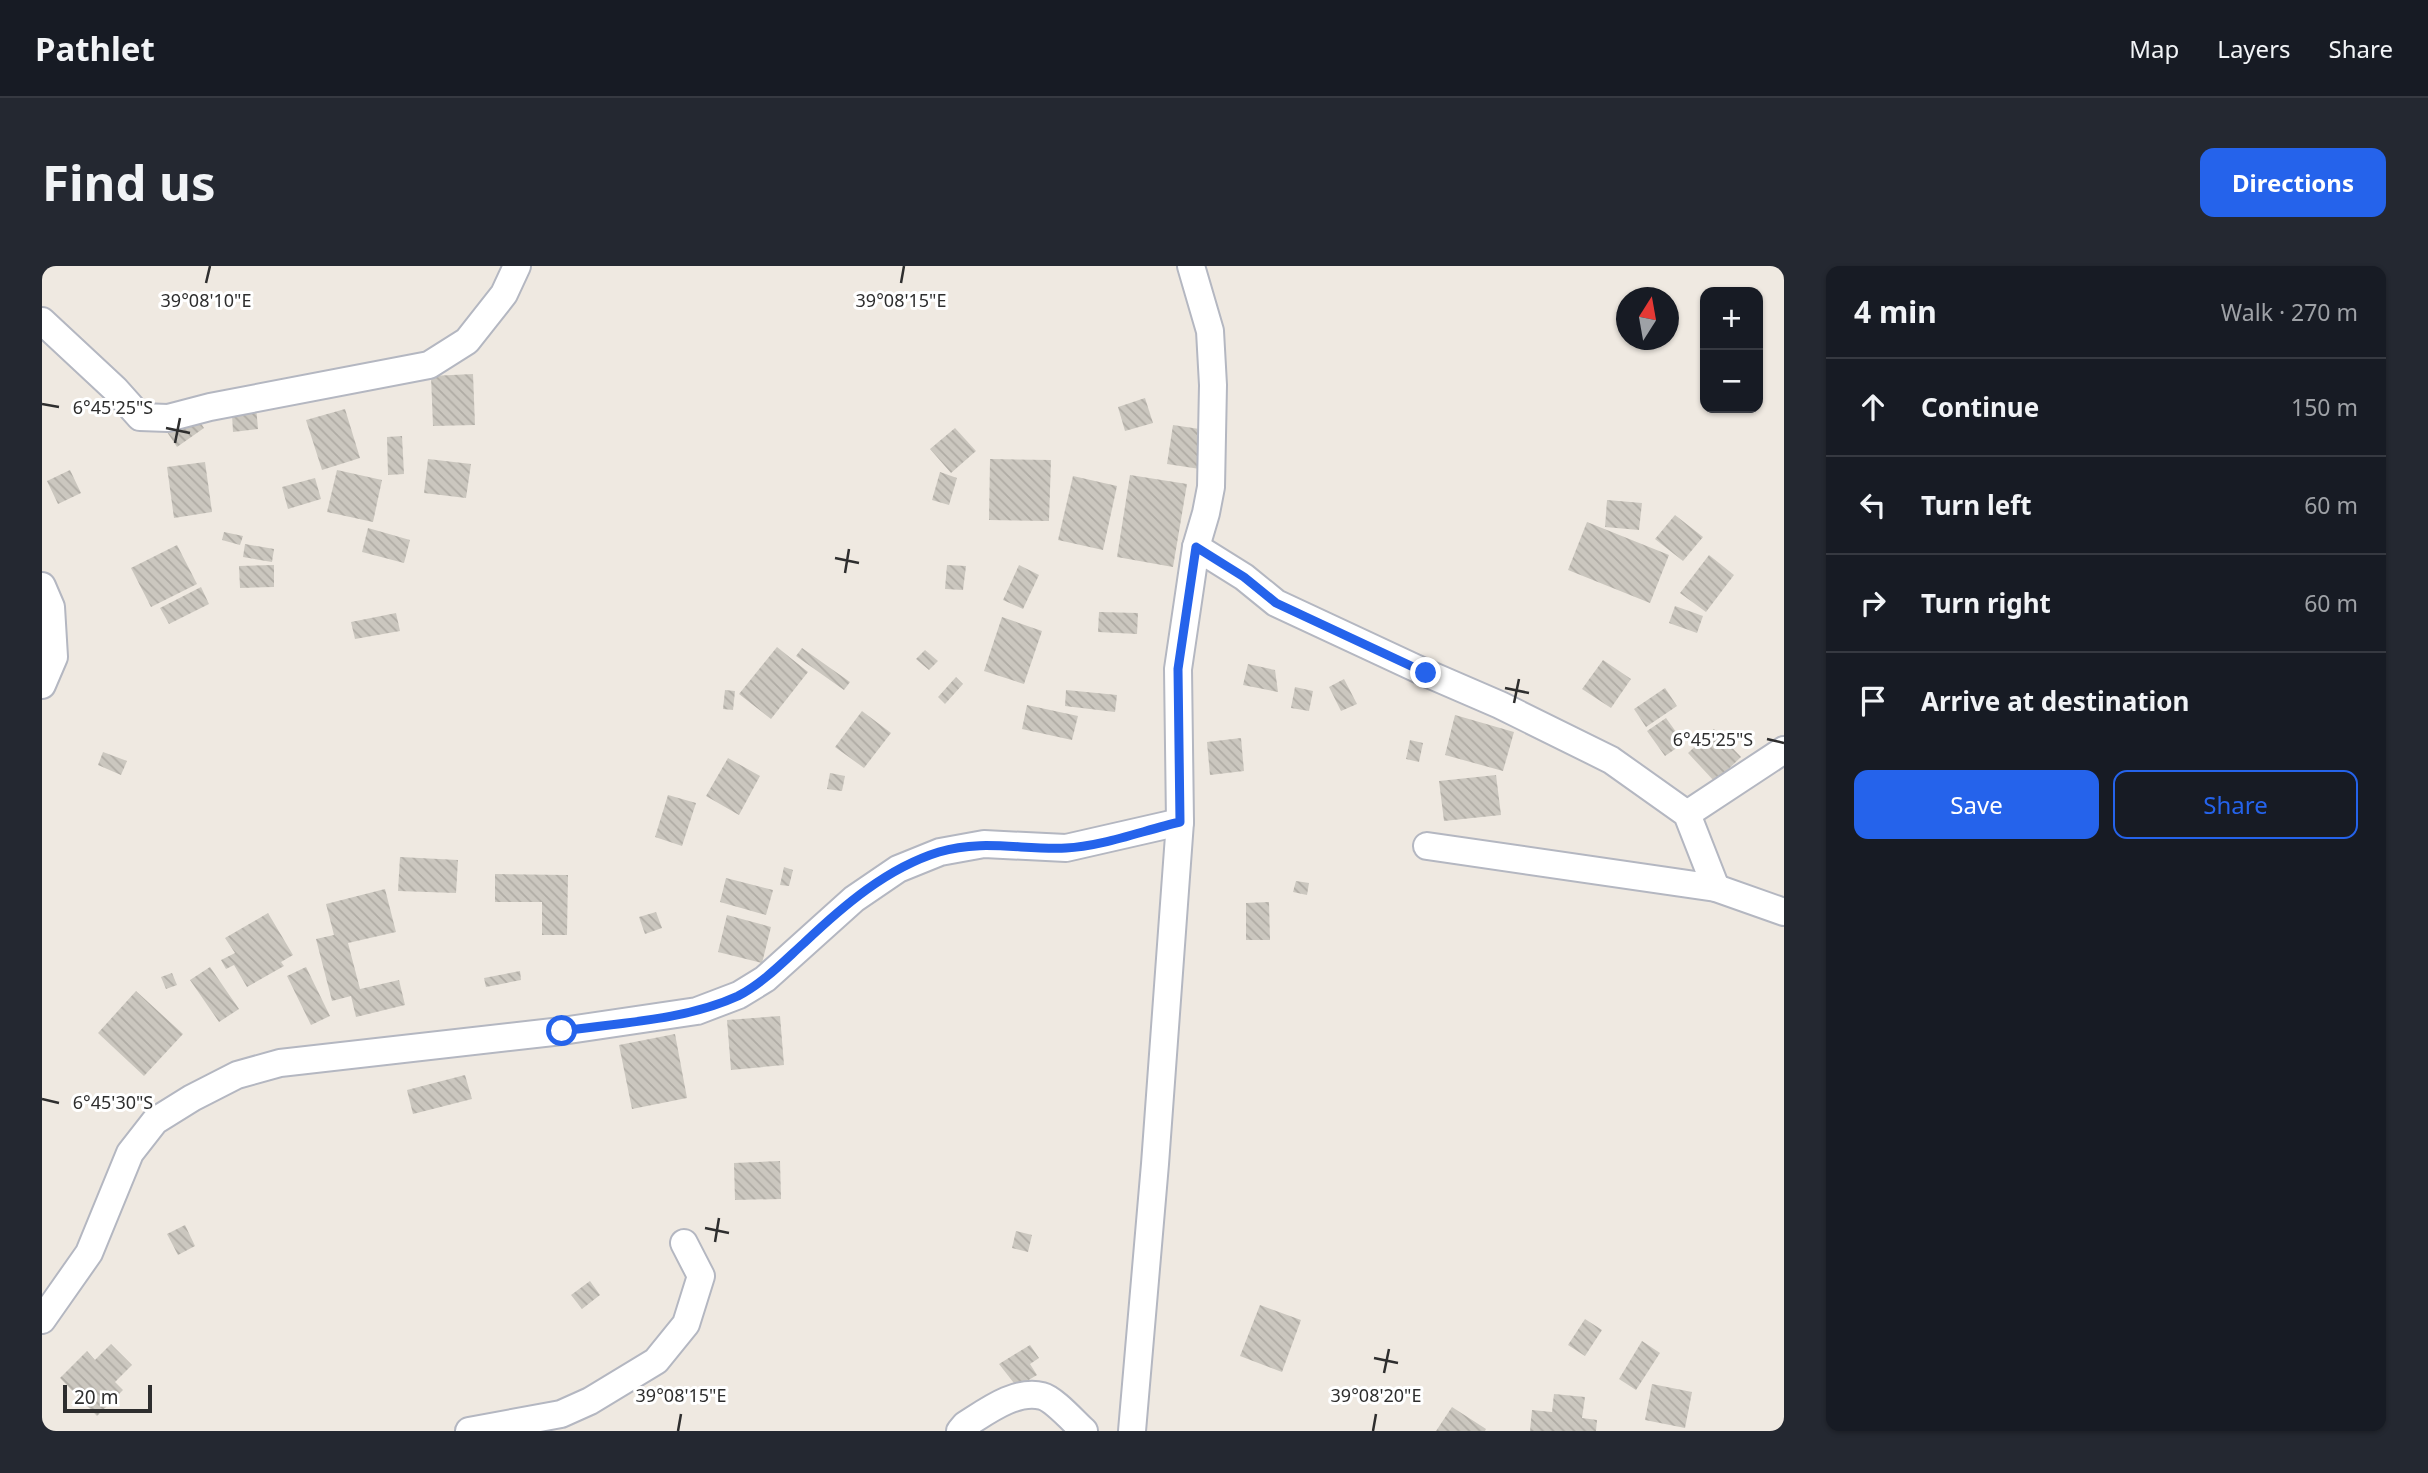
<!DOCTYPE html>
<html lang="en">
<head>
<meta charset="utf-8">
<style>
	body { margin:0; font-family:"Noto Sans",sans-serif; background:#242831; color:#f1f3f6 }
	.controls { position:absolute; right:21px; top:21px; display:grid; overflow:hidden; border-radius:14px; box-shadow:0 2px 5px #0004 }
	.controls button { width:63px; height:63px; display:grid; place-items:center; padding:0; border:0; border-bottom:2px solid #363941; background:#171b24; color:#f1f3f6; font:35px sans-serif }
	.compass { position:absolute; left:1574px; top:21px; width:63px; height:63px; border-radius:50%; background:#171b24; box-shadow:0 2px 5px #0004; rotate:11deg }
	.scale { position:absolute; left:21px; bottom:18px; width:89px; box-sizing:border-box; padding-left:7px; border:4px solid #2e2e2e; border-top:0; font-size:19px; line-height:24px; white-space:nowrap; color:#2e2e2e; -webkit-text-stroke:5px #fff; paint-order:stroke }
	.stop { position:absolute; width:21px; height:21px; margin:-16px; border:5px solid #2563eb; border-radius:50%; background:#fff }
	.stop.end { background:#2563eb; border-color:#fff; box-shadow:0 2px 7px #0008 }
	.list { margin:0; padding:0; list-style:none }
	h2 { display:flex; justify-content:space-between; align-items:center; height:91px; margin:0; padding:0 28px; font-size:30px }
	h2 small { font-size:23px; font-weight:400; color:#9ea1a6 }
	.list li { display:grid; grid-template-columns:46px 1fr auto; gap:21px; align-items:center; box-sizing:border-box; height:98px; padding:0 28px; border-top:2px solid #363941 }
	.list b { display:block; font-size:26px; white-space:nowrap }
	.list em { font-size:23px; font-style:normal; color:#9ea1a6 }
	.actions { display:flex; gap:14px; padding:21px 28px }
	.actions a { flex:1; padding:16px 0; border:2px solid #2563eb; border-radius:14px; text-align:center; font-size:24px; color:#2563eb }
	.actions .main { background:#2563eb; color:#fff }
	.icon { flex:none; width:38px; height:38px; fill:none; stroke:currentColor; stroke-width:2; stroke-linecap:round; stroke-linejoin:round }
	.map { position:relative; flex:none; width:1742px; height:1165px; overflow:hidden; border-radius:14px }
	header { display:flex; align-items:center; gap:42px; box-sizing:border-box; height:98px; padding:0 35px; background:#171b24; border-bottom:2px solid #363941 }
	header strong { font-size:33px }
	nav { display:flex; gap:38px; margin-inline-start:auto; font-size:24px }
	.intro { display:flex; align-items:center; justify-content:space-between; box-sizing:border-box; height:168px; padding:0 42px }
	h1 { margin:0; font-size:49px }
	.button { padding:18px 32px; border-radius:14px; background:#2563eb; color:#fff; font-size:24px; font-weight:700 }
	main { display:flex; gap:42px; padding:0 42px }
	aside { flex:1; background:#171b24; border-radius:14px; box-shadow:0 2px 5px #0004 }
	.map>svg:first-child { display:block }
	.building { fill:url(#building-back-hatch) }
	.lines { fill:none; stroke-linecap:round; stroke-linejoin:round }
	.street-casing { stroke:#b4b7c1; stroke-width:30 }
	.street { stroke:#fff; stroke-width:26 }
	.route { stroke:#2563eb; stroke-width:9 }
	.ticks { fill:none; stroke:#2e2e2e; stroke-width:2.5 }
	.ticks-label { font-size:18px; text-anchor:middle; fill:#2e2e2e; stroke:#fff; stroke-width:6; stroke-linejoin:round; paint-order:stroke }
</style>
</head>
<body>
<header>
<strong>Pathlet</strong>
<nav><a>Map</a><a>Layers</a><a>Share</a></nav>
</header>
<div class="intro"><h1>Find us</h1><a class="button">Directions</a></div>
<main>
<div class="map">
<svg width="1742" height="1165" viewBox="0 0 1742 1165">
	<defs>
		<pattern id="building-back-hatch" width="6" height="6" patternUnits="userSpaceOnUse" patternTransform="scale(1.75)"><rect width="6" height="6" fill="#cbc7bf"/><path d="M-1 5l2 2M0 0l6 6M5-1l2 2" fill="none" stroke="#afaba4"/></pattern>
	</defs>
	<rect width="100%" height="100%" fill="#efe9e1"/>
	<!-- building -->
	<g class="building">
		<polygon points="431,108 433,159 391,160 389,110"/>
		<polygon points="213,129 216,163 191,166 189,131"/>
		<polygon points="1103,132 1111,157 1083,165 1076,141"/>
		<polygon points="303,143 318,192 280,204 264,154"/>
		<polygon points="152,147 162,162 135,181 125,166"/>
		<polygon points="1131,159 1164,164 1158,203 1125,198"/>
		<polygon points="913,162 934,185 909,207 888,183"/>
		<polygon points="360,170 362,208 346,209 345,171"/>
		<polygon points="386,193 429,198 424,232 382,227"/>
		<polygon points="948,193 1009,194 1007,255 947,254"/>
		<polygon points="163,196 170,246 132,252 125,201"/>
		<polygon points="28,204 39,227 16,238 5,215"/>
		<polygon points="295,204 340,214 331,256 285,246"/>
		<polygon points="898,206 915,212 907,239 890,234"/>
		<polygon points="1088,209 1145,218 1131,301 1075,291"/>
		<polygon points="1031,210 1075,220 1061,284 1016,274"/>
		<polygon points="273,212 279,233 246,243 240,221"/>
		<polygon points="1565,234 1600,237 1597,264 1563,261"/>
		<polygon points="1633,249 1661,271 1641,295 1613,273"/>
		<polygon points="1545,256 1627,289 1608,337 1526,304"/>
		<polygon points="326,262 368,274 362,297 320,286"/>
		<polygon points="182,266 201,270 198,279 180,274"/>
		<polygon points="203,278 232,283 230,296 201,291"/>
		<polygon points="135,279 155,318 109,341 89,302"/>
		<polygon points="1667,289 1692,309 1664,346 1638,327"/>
		<polygon points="232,299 232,321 198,322 197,300"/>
		<polygon points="905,299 924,300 921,324 903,323"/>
		<polygon points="977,299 997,309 981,343 961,334"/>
		<polygon points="159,321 167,338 127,358 118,342"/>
		<polygon points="1633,340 1661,350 1655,367 1627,357"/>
		<polygon points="1057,346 1096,347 1095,368 1056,366"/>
		<polygon points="354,347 358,365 313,373 309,356"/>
		<polygon points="960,351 1000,365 982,418 942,405"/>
		<polygon points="735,381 766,406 729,453 697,428"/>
		<polygon points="760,382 808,416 802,424 754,390"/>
		<polygon points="883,384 896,395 887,404 874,393"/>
		<polygon points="1561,394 1589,413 1569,442 1540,423"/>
		<polygon points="1206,398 1233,404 1236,426 1201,419"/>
		<polygon points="914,411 921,418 903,438 896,431"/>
		<polygon points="1302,413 1315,438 1299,445 1287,421"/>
		<polygon points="1253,421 1271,425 1267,445 1249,442"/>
		<polygon points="1623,422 1635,440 1604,461 1592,443"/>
		<polygon points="683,424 693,425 691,444 681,443"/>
		<polygon points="1024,424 1075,429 1073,446 1023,440"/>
		<polygon points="985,439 1036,450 1030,474 980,463"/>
		<polygon points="820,445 849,467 822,502 793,481"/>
		<polygon points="1413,449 1472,466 1461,505 1403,489"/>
		<polygon points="1624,452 1642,477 1623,490 1605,465"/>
		<polygon points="1672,463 1699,491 1673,516 1646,487"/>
		<polygon points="1199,472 1202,505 1168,509 1165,476"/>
		<polygon points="1368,474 1381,477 1377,496 1364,493"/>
		<polygon points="61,486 85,495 79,509 56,499"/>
		<polygon points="686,492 718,510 697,549 664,530"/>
		<polygon points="788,507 803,510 800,525 785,523"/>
		<polygon points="1454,509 1459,549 1402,555 1397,515"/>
		<polygon points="626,529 654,537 640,580 613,571"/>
		<polygon points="358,591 416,594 414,627 356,625"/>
		<polygon points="742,601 751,604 747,620 738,619"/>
		<polygon points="453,608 526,609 525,669 500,669 500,636 453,636"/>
		<polygon points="684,612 731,624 724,649 678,636"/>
		<polygon points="1254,615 1267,617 1265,629 1251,626"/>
		<polygon points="343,623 354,666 306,677 318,723 357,714 363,739 314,751 309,730 290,735 274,673 292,669 284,638"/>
		<polygon points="1227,636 1228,674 1204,674 1204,637"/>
		<polygon points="614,646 620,662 603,668 597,651"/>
		<polygon points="226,647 251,689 239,696 242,700 205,721 192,699 184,703 179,694 193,687 183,672"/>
		<polygon points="685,649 729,661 720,697 676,686"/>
		<polygon points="168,701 197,743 177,756 148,714"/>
		<polygon points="264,701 288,750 269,759 245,710"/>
		<polygon points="478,705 479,714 444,721 442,712"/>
		<polygon points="130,707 135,719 124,723 119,711"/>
		<polygon points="94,725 141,768 102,810 56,767"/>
		<polygon points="738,750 742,799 689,804 685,754"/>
		<polygon points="633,768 645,832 590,843 577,779"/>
		<polygon points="423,809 430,833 371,848 365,824"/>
		<polygon points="738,895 739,933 693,934 692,897"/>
		<polygon points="143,959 153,980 136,989 125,968"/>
		<polygon points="974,965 990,969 986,986 970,982"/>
		<polygon points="548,1015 558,1029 540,1043 529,1029"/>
		<polygon points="1218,1039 1259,1054 1240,1106 1198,1090"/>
		<polygon points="1543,1053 1560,1064 1543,1090 1526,1079"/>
		<polygon points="1600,1075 1618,1087 1594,1124 1577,1113"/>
		<polygon points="69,1078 90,1099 73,1116 81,1124 55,1150 18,1112 45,1085 53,1094"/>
		<polygon points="988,1079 997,1092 988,1098 995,1109 975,1121 957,1098"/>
		<polygon points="1610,1118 1650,1126 1643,1162 1603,1154"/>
		<polygon points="1512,1128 1543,1131 1540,1152 1555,1154 1554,1165 1488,1165 1490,1144 1510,1146"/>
		<polygon points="1410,1141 1444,1163 1443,1165 1394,1165"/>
	</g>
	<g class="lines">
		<defs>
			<g id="street">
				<polyline points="0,55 73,123 98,151 126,152 168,141 387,99 425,75 462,28 475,0"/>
				<polyline points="1154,281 1202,311 1234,337 1384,407 1458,439 1569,494 1645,548 1674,622"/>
				<polyline points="0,320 9,341 12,391 0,419"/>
				<polyline points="1645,548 1742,484"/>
				<polyline points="1385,580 1674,622 1742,646"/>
				<polyline points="0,1054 47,987 88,887 113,855 150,832 195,809 238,797 520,765 655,745 697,729 723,713 812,633 856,603 898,586 942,578 1024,582 1138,556"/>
				<polyline points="427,1165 519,1148 548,1135 614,1095 644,1058 659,1010 642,977"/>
				<path d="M 918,1165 L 923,1159 C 944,1146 974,1123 1000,1130 C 1012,1133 1032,1156 1042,1165"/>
				<polyline points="1090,1165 1113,898 1138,556 1136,403 1154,281 1164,247 1169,221 1171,119 1168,65 1149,0"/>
			</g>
		</defs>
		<!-- street casing -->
		<use href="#street" class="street-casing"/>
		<!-- street -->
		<use href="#street" class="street"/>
	</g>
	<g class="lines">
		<!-- route -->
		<path class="route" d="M 520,765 C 577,757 644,754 696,730 C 721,717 741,696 762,677 C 801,640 845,602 897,586 C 939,573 981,584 1024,582 C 1058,581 1103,564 1138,556 L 1136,403 L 1154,281 L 1202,311 L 1234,337 L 1384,407"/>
	</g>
	<!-- ticks -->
	<path class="ticks" d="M 164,17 L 168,0M 859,17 L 862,0M 0,138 L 17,141M 124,162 L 148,167M 133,177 L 138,152M 793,292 L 817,297M 803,307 L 807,283M 1463,422 L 1487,427M 1472,437 L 1477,413M 1725,473 L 1742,477M 0,833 L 17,837M 663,962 L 687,967M 673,976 L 677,952M 1332,1092 L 1356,1097M 1342,1107 L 1347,1083M 636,1165 L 639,1148M 1331,1165 L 1334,1148"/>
	<g class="ticks-label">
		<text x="164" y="41">39°08'10"E</text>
		<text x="859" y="41">39°08'15"E</text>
		<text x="71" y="148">6°45'25"S</text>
		<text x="1671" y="480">6°45'25"S</text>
		<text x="71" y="843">6°45'30"S</text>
		<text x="639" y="1136">39°08'15"E</text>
		<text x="1334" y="1136">39°08'20"E</text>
	</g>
</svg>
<div class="controls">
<button>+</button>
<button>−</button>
</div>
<svg class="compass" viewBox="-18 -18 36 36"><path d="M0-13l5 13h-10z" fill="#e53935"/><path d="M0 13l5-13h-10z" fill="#9ea1a6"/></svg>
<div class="scale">20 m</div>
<div class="stop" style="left:520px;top:765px"></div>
<div class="stop end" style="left:1384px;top:407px"></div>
</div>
<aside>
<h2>4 min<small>Walk · 270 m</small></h2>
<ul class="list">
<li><svg class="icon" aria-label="ahead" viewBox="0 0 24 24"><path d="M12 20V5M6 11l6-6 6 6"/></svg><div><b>Continue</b></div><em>150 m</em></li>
<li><svg class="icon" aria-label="left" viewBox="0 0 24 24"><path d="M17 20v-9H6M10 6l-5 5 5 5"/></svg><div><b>Turn left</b></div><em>60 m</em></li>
<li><svg class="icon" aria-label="right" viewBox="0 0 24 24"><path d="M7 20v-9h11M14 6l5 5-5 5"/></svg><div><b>Turn right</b></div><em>60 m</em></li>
<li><svg class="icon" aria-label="arrive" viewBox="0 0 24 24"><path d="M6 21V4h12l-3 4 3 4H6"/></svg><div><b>Arrive at destination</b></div></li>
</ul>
<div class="actions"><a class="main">Save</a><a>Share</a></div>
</aside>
</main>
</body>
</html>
